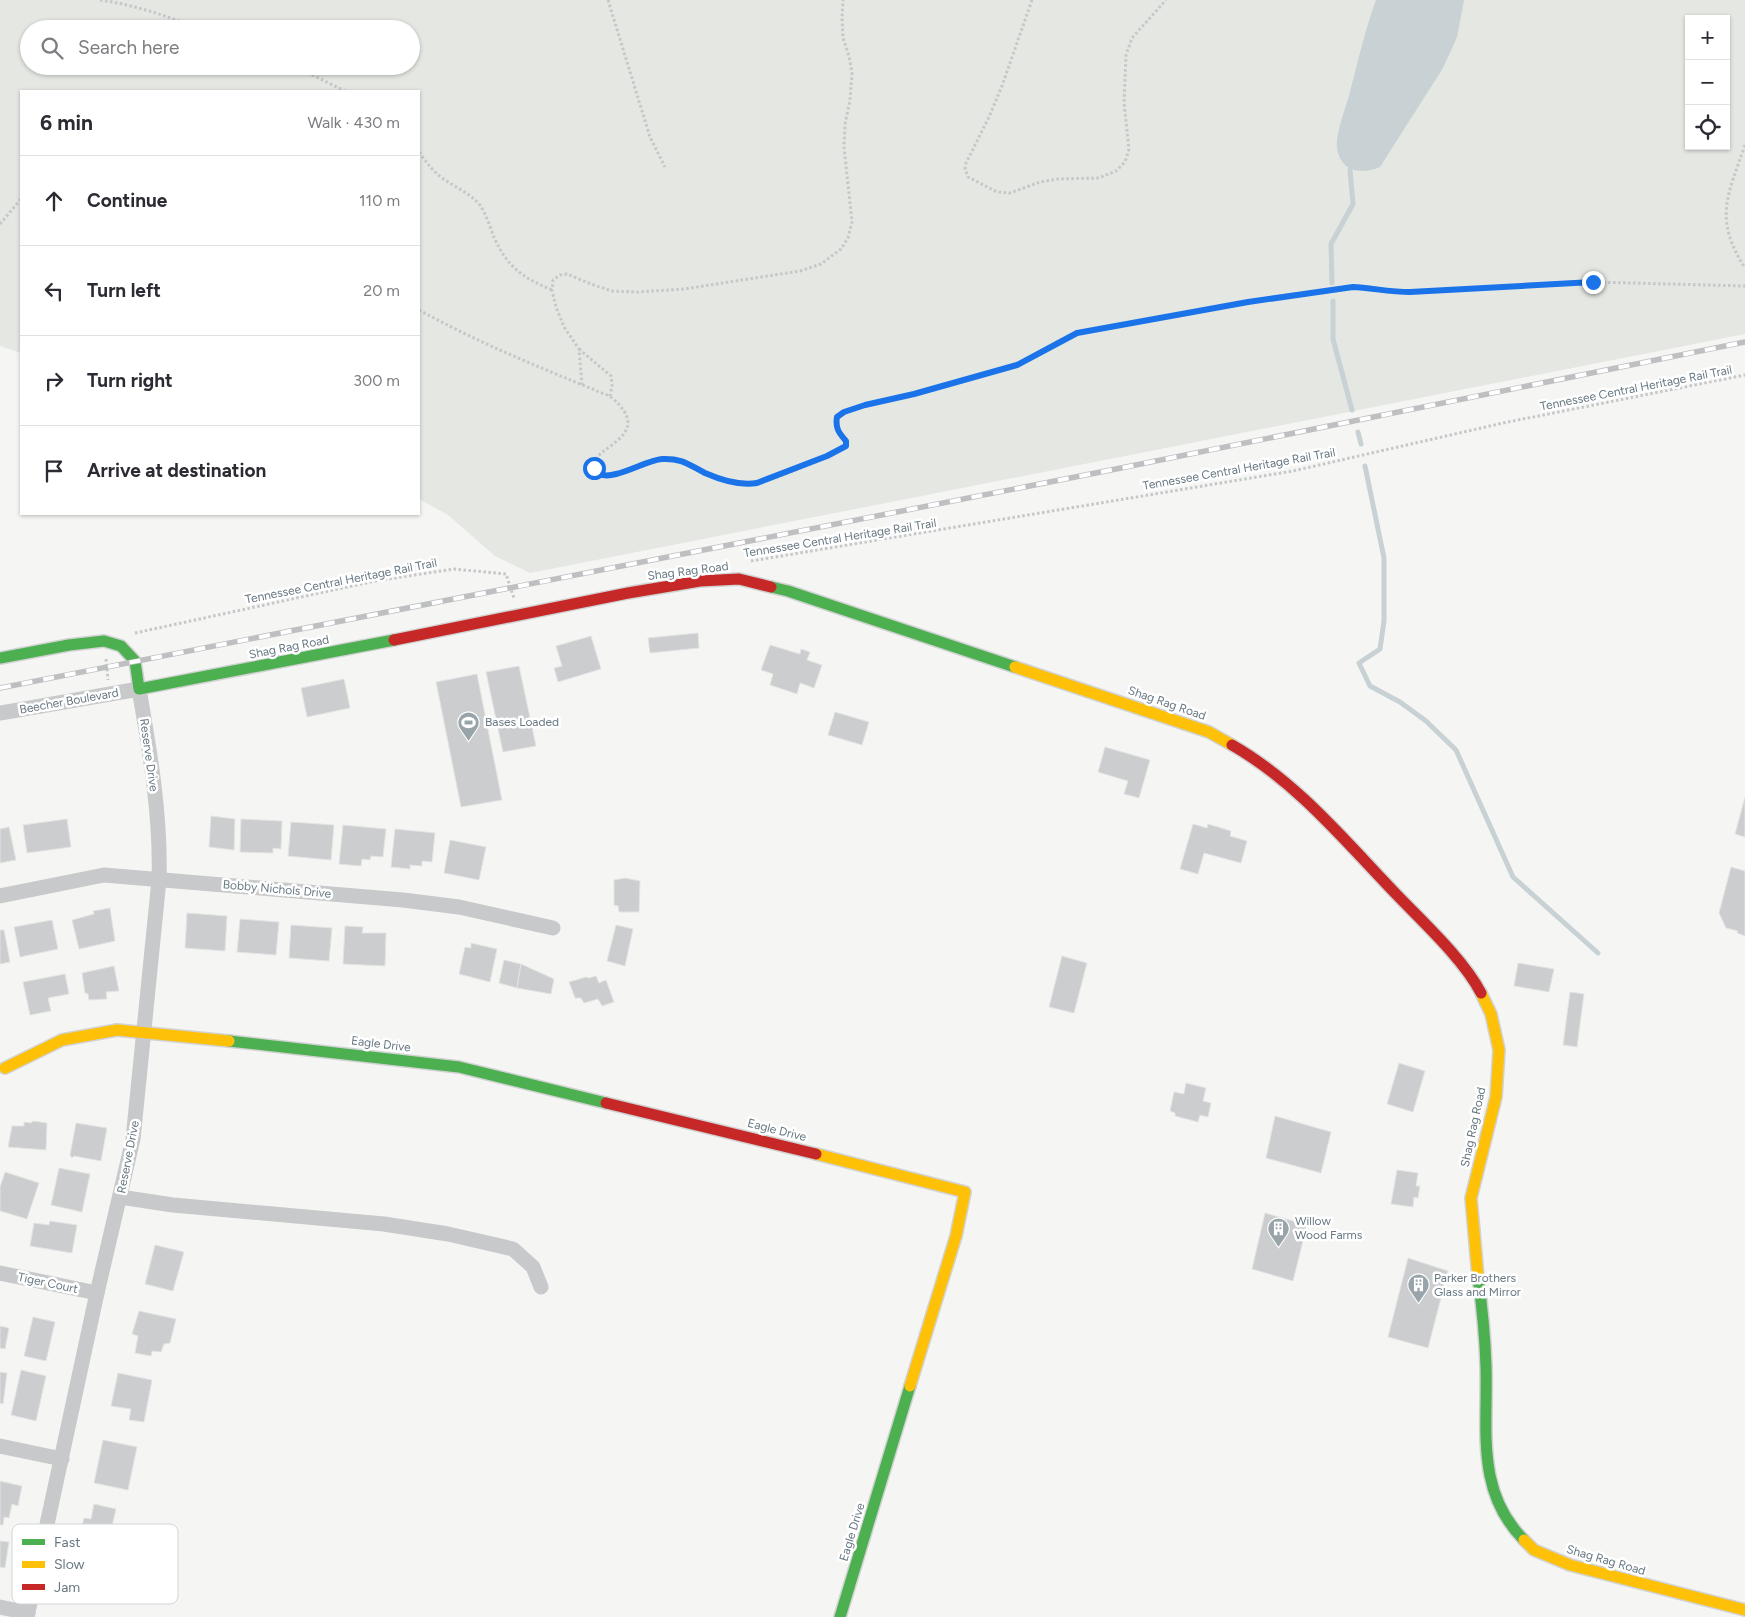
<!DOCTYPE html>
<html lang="en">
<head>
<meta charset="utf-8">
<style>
	body { margin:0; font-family:Figtree,sans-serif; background:#f2f2f3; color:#2b2b33 }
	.controls { position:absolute; right:15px; top:15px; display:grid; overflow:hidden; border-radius:0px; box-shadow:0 1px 4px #0004 }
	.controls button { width:45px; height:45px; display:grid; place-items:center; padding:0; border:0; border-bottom:1px solid #e1e1e2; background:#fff; color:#2b2b33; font:25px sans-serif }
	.stop { position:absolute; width:15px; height:15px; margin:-11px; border:4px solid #1a73e8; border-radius:50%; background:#fff }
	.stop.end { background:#1a73e8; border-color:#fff; box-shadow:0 1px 5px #0008 }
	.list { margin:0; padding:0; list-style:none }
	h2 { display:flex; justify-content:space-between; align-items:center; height:65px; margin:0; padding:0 20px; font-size:21px }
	h2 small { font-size:16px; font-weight:400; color:#7c7c81 }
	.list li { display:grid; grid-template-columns:32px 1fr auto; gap:15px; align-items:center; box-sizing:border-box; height:90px; padding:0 20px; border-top:1px solid #e1e1e2 }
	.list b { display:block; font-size:19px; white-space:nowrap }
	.list em { font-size:16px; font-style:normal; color:#7c7c81 }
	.icon { flex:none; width:28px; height:28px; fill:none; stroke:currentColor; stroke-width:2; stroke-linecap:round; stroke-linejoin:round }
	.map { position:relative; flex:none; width:1745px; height:1617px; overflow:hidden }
	.search { position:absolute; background:#fff; box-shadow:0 1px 4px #0004; left:20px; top:20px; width:400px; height:55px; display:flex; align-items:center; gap:12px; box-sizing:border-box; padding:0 18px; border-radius:28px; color:#7c7c81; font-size:19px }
	.panel { position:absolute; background:#fff; box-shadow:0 1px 4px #0004; left:20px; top:90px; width:400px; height:425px; border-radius:0px }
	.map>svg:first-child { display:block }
	.green { fill:#e4e7e2; fill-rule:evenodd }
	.water { fill:#c8d1d3 }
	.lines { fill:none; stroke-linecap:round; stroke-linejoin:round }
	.stream { stroke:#c8d1d3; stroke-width:5 }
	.building { fill:#cbcdce; stroke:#e4e4e4 }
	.fast-casing { stroke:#d1d2d2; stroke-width:14 }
	.slow-casing { stroke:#d1d2d2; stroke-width:14 }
	.jam-casing { stroke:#d1d2d2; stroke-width:14 }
	.path { stroke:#c5c7c8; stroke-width:3; stroke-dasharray:2.5 2.5; stroke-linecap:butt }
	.street { stroke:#c8c9ca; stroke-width:15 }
	.fast { stroke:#4caf50; stroke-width:11 }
	.slow { stroke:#ffc107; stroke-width:11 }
	.jam { stroke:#c62828; stroke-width:11 }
	.rail-casing { stroke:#bebfc1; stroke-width:5.5 }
	.rail { stroke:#fff; stroke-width:4; stroke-dasharray:11; stroke-linecap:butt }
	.route { stroke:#1a73e8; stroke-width:6 }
	.labels { text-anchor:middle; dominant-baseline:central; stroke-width:5; stroke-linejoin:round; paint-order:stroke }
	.street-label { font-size:12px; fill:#677882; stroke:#fff }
	.poi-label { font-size:12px; fill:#677882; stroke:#fff; text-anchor:start }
	.key { fill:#fff; stroke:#d1d6da; stroke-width:1 }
	.key-label { font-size:14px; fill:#677882 }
</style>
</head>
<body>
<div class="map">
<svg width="1745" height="1617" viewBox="0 0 1745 1617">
	<rect width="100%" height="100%" fill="#f5f5f4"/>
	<!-- green -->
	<path class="green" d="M 0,0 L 1745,0 L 1745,334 L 530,573 L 495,556 L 448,515 L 419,499 L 419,91 L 21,91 L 21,353 L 0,346 ZM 1689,19 L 1726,19 L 1726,146 L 1689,146 ZM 29,29 L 411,29 L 411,66 L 29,66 Z"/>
	<!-- water -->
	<path class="water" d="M 1376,0 L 1464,0 L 1457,37 L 1443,68 L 1380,167 C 1361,175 1340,172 1337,147 C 1336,131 1346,108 1350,92 C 1358,61 1365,30 1376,0 Z"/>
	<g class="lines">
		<!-- stream -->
		<g class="stream">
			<polyline points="1332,283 1331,244 1353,204 1350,170"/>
			<polyline points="1333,301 1333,339 1352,410"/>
			<polyline points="1358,432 1361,444"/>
			<polyline points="1365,466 1384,558 1384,621 1380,649 1359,663 1370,686 1400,702 1426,721 1456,750 1513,877 1598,953"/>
		</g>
	</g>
	<!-- building -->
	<g class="building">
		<polygon points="698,633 699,648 650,653 648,638"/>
		<polygon points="591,636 601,669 558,682 554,668 562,666 556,646"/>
		<polygon points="770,645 800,654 801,649 810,652 807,660 822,665 814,688 800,683 797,694 770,685 773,674 761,670"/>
		<polygon points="519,666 536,746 503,752 486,672"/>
		<polygon points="477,674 502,800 461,807 436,682"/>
		<polygon points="344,679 350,708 307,717 301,688"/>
		<polygon points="835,712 869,722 862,745 828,735"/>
		<polygon points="1105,747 1150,760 1139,798 1124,794 1128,781 1098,772"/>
		<polygon points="1745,797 1745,837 1735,834"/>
		<polygon points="211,816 235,819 234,850 209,847"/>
		<polygon points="67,819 71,847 27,853 23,825"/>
		<polygon points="241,819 282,821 281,849 273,848 273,853 240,852"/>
		<polygon points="291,822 334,825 331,860 288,856"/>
		<polygon points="1193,824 1207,828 1208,824 1231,831 1230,836 1247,841 1241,863 1204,853 1198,874 1180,869"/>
		<polygon points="343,825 386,829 383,857 371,856 370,860 362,859 361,866 339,864"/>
		<polygon points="9,827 16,860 0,863 0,829"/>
		<polygon points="395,829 435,833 432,862 422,861 422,866 410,865 410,869 391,867"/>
		<polygon points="450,840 486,847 479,880 444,873"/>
		<polygon points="1731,867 1745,871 1745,936 1737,933 1738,931 1726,928 1719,913"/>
		<polygon points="625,878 640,881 639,912 619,912 618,906 614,905 614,880"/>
		<polygon points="110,908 115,941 79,949 72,920 94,914 93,911"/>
		<polygon points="187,913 227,916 225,951 185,948"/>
		<polygon points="240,919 279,922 276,955 237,952"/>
		<polygon points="52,920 58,949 20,957 14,927"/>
		<polygon points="291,925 332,928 329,961 289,958"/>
		<polygon points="616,925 633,929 625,966 607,961"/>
		<polygon points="345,926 363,927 362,933 386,933 385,966 343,964"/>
		<polygon points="0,930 4,930 10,962 0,964"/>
		<polygon points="471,943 497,949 490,982 459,974 465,947 471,948"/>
		<polygon points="1062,956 1087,963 1074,1013 1049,1007"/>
		<polygon points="504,960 521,964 517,988 499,983"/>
		<polygon points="1518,963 1554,969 1549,992 1514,986"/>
		<polygon points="521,964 554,979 551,994 517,988"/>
		<polygon points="114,966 119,991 106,992 107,999 89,1000 88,994 85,993 82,973"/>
		<polygon points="65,974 69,994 48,998 51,1011 30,1015 23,982"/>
		<polygon points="596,976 599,983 606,980 614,1002 602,1006 598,999 584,1003 581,998 575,998 569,982 586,977 589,978"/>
		<polygon points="1570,992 1584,994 1577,1047 1563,1045"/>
		<polygon points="1399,1063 1425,1071 1413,1112 1387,1104"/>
		<polygon points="1186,1083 1206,1088 1203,1101 1211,1103 1208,1117 1200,1115 1198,1122 1175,1116 1175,1113 1170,1111 1174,1092 1184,1094"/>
		<polygon points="1275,1116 1331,1132 1321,1173 1266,1158"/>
		<polygon points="33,1121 47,1123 46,1150 8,1147 12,1126 24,1126 24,1122 31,1123"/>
		<polygon points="76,1123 107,1128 101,1161 74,1156 72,1158 70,1155"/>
		<polygon points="59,1168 90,1174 82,1212 51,1205"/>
		<polygon points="1397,1170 1418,1173 1416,1186 1420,1186 1418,1198 1414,1197 1413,1207 1391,1204"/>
		<polygon points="5,1172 39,1183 27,1219 0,1211 0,1187"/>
		<polygon points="1265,1213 1307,1225 1293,1281 1252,1269"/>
		<polygon points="50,1221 77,1225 72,1253 30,1246 34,1223 49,1225"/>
		<polygon points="155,1245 184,1252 173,1291 145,1284"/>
		<polygon points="1408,1258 1448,1271 1428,1348 1388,1337"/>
		<polygon points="139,1311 176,1319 170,1343 164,1344 161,1352 152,1351 151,1356 135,1353 138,1336 132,1334"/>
		<polygon points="33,1317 55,1322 46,1361 24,1356"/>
		<polygon points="0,1326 9,1328 5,1349 0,1348"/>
		<polygon points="21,1370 46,1376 36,1421 11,1415"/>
		<polygon points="0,1372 7,1373 3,1404 0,1403"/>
		<polygon points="118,1373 152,1380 144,1422 129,1420 131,1409 111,1406"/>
		<polygon points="103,1440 137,1447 128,1490 94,1483"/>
		<polygon points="0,1481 22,1486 18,1506 12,1504 9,1518 4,1517 3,1525 0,1525"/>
		<polygon points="94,1504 116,1509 107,1548 85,1543 87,1534 80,1533 84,1518 91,1519"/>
		<polygon points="0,1541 9,1542 5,1568 0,1567"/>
	</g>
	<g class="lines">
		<defs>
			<g id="fast">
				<polyline points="771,587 788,591 1015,667"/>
				<polyline points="0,658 69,645 104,641 121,646 135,661 139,689 394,640"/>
				<polyline points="229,1041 459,1067 606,1103"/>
				<path d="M 1478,1277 C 1482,1306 1485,1336 1486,1366 C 1488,1429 1475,1491 1524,1540"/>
				<polyline points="840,1617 910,1386"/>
			</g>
			<g id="slow">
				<polyline points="1015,667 1209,732 1232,745"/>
				<polyline points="5,1068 62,1040 117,1030 229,1041"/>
				<polyline points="816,1154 965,1192 956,1236 910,1386"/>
				<polyline points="1478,1277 1471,1198 1496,1097 1499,1050 1491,1014 1481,993"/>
				<polyline points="1524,1540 1534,1550 1570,1565 1745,1610"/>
			</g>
			<g id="jam">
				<polyline points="394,640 628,593 700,581 739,579 771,587"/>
				<path d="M 1232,745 C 1297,782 1346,842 1397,895 C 1424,923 1464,960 1481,993"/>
				<polyline points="606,1103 816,1154"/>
			</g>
		</defs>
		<!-- fast casing -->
		<use href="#fast" class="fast-casing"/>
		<!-- slow casing -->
		<use href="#slow" class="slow-casing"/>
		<!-- jam casing -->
		<use href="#jam" class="jam-casing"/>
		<!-- path -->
		<g class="path">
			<path d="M 100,0 C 135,5 167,16 200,29"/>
			<polyline points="608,0 650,137 665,167"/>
			<polyline points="1032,0 1002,86 989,117 966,163 965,169 968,177 997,192 1010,193 1040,182 1058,179 1099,178 1116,171 1125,162 1129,149 1124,103 1126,55 1132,38 1166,0"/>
			<polyline points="294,66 345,91"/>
			<path d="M 1745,145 C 1728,195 1713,218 1745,268"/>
			<path d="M 419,152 C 427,163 434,173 445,180 C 457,188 471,194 480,205 C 486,214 490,227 494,237 C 507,267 523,278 552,290"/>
			<polyline points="0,224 21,199"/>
			<path d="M 419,310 C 461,333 505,353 549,371 C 565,378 580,384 595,390 C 600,393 607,394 612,398 C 657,436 592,447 594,465 C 594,469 597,473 600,474 C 615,481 645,460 662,459 C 683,458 696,470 715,477 C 724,480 734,484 744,485 C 760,487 832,456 846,446 L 846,441 C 839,433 835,428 837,417 L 844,412 L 865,405 L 914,394 L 1017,365 L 1077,333 L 1247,302 L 1353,287 L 1368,287 L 1392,292 L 1593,282 L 1745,286"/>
			<polyline points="579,349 611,376 612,385 610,396"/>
			<polyline points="582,385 579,349 564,327 556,307 552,290 553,280 560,275 567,274 591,284 612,291 637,292 684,289 800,271 821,264 841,249 848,238 852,222 844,147 845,124 850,100 852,73 849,56 843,38 842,17 843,0"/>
			<polyline points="751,561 1293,471 1503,423 1745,375"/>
			<polyline points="135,633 375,581 454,569 506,574 514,598"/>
			<polyline points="106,659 108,680"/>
		</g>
		<!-- street -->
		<g class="street">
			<path d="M 0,713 L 139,689 C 150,752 161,816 159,880 L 133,1139 L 97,1293 L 27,1617"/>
			<polyline points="0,896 104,875 403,900 459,907 553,928"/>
			<polyline points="120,1197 173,1205 384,1224 448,1234 513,1249 533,1267 541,1287"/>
			<polyline points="0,1273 97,1293"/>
			<polyline points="0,1446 62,1459"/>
			<polyline points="0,1607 28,1613"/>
		</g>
		<!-- fast -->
		<use href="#fast" class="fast"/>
		<!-- slow -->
		<use href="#slow" class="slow"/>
		<!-- jam -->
		<use href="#jam" class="jam"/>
		<defs>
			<polyline id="rail" points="0,688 1116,469 1745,342"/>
		</defs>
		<!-- rail casing -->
		<use href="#rail" class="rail-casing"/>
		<!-- rail -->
		<use href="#rail" class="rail"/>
	</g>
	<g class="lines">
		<!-- route -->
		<path class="route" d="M 594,468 C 595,469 598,473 600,474 C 613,481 646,460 662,459 C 682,458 689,465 705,473 C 721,480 740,486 757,483 L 827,456 L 846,446 L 846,441 C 839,433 835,428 837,417 L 844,412 L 865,405 L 914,394 L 1017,365 L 1077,333 L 1248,302 L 1353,287 C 1372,288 1390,292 1410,292 L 1593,282"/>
	</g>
	<!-- icons -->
	<defs>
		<symbol id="stadium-pin" viewBox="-11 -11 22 30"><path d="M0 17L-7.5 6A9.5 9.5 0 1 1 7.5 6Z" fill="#99a4aa" stroke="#fff"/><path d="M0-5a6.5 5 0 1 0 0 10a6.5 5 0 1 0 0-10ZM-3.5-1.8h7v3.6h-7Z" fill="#fff"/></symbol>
		<symbol id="building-pin" viewBox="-11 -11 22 30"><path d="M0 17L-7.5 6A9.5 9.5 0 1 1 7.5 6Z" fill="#99a4aa" stroke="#fff"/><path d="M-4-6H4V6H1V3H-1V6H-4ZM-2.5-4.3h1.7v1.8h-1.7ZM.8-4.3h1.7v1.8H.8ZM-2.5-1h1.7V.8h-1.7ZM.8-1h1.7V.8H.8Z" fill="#fff"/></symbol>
	</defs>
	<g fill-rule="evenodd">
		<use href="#stadium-pin" x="456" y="710" width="25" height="34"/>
		<use href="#building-pin" x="1266" y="1216" width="25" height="34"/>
		<use href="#building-pin" x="1406" y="1272" width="25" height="34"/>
	</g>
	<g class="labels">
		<!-- street labels -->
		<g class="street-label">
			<text transform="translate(1636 388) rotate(-11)">Tennessee Central Heritage Rail Trail</text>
			<text transform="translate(1239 469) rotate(-10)">Tennessee Central Heritage Rail Trail</text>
			<text transform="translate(840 538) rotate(-9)">Tennessee Central Heritage Rail Trail</text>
			<text transform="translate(688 571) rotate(-7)">Shag Rag Road</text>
			<text transform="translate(341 581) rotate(-11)">Tennessee Central Heritage Rail Trail</text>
			<text transform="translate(289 647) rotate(-11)">Shag Rag Road</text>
			<text transform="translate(69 701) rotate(-10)">Beecher Boulevard</text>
			<text transform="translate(1167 703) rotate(19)">Shag Rag Road</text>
			<text transform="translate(149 755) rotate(82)">Reserve Drive</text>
			<text transform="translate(277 889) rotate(5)">Bobby Nichols Drive</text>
			<text transform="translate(381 1044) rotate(7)">Eagle Drive</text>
			<text transform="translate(1473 1127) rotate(-78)">Shag Rag Road</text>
			<text transform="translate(777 1130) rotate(14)">Eagle Drive</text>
			<text transform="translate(128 1157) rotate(-79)">Reserve Drive</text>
			<text transform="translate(48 1283) rotate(12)">Tiger Court</text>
			<text transform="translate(852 1532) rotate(-73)">Eagle Drive</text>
			<text transform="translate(1606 1560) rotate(16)">Shag Rag Road</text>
		</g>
		<!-- poi labels -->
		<g class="poi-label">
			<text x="485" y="722">Bases Loaded</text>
			<text x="1295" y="1221">Willow<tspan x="1295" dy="14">Wood Farms</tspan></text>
			<text x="1434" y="1278">Parker Brothers<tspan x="1434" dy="14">Glass and Mirror</tspan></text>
		</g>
	</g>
	<!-- legend -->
	<rect x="12" y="1524" width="166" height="80" rx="8" class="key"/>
	<rect x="22" y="1539" width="23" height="6" fill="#4caf50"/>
	<rect x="22" y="1561" width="23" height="7" fill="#ffc107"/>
	<rect x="22" y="1584" width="23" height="6" fill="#c62828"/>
	<g class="key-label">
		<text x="54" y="1547">Fast</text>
		<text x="54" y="1569">Slow</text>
		<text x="54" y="1592">Jam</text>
	</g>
</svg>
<div class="controls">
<button>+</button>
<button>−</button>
<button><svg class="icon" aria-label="locate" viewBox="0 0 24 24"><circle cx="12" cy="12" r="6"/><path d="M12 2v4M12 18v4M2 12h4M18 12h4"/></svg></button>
</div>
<div class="stop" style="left:594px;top:468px"></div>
<div class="stop end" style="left:1593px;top:282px"></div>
<div class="search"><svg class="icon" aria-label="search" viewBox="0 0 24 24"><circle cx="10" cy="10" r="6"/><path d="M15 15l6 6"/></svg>Search here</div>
<section class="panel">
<h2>6 min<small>Walk · 430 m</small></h2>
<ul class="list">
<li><svg class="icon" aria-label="ahead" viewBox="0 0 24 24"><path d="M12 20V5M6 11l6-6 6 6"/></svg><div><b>Continue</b></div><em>110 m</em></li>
<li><svg class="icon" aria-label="left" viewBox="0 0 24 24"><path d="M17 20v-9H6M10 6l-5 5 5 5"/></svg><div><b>Turn left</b></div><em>20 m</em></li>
<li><svg class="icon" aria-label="right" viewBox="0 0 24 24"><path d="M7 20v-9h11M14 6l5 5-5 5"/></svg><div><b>Turn right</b></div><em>300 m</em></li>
<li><svg class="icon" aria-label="arrive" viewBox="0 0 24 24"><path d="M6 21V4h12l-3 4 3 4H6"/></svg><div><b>Arrive at destination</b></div></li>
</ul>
</section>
</div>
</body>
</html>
